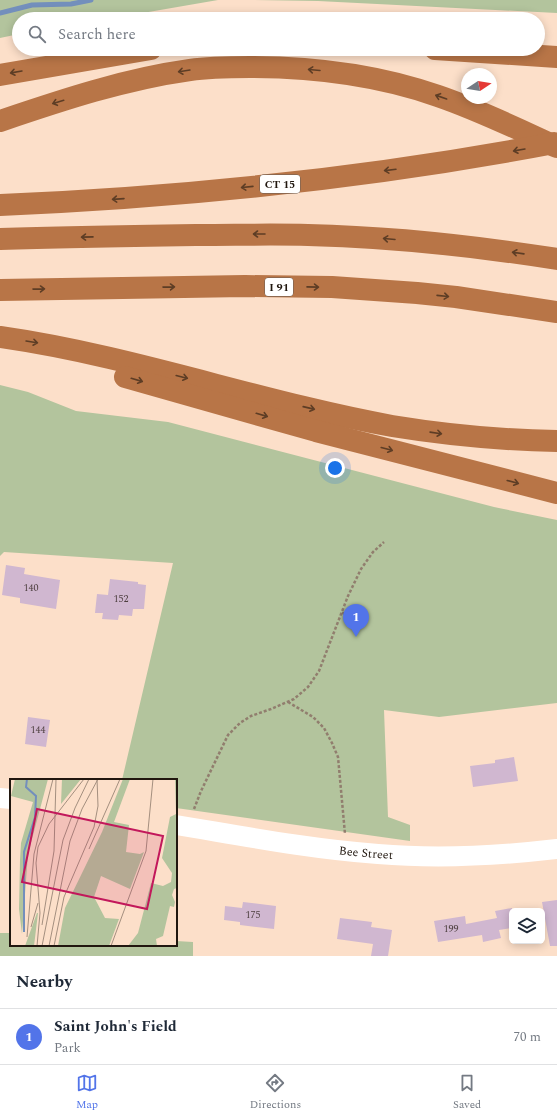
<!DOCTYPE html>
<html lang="en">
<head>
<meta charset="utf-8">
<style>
	body { margin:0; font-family:Spectral,serif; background:#f6f6f7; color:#1f2937 }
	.controls { position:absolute; right:12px; bottom:12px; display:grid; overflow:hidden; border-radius:6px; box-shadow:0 2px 10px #0003 }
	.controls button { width:36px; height:36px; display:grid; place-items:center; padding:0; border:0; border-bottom:1px solid #e0e1e3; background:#fff; color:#1f2937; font:20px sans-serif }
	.compass { position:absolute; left:461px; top:68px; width:36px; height:36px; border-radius:50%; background:#fff; box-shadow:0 2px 10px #0003; rotate:78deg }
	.you { position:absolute; left:335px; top:468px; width:14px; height:14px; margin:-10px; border:3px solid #fff; border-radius:50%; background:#1a73e8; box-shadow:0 0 0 6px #1a73e833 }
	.badge { display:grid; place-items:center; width:26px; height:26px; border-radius:50%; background:#5274e9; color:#fff; font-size:13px; font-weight:700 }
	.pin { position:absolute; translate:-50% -33px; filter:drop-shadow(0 1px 2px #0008) }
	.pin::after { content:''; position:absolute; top:21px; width:14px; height:12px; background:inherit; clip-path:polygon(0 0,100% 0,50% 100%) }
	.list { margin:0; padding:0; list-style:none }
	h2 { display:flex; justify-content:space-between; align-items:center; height:52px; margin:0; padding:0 16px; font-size:17px }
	h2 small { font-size:13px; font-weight:400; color:#747a83 }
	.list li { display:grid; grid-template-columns:26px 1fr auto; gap:12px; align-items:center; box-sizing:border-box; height:56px; padding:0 16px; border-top:1px solid #e0e1e3 }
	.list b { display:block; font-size:15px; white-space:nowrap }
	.list p { margin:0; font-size:13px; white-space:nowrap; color:#747a83 }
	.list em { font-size:13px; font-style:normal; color:#747a83 }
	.icon { flex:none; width:22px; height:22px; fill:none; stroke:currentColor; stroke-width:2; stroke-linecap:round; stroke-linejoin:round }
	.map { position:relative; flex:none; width:557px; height:956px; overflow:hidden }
	.search { position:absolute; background:#fff; box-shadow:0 2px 10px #0003; left:12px; right:12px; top:12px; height:44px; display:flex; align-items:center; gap:10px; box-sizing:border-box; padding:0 14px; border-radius:22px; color:#747a83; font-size:15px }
	.sheet { height:108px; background:#fff }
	nav { display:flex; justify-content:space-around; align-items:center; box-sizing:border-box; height:56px; border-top:1px solid #e0e1e3; background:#fff; font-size:11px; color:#747a83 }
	nav a { display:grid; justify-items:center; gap:2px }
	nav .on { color:#5274e9 }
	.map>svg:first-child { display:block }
	.green { fill:#b3c49d }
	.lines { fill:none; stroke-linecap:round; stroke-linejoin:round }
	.stream { stroke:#738fbc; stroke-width:5 }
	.building { fill:#d0b7d0 }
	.path { stroke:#917e6e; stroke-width:2.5; stroke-dasharray:3 2; stroke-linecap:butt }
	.minor { stroke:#fff; stroke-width:20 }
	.highway { stroke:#b87547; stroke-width:22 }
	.oneway { stroke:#5d3d25 }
	.labels { text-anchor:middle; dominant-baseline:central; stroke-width:3; stroke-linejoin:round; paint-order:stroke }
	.number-label { font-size:10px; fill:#4d3f3f }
	.shield { fill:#fff; stroke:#645d57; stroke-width:1 }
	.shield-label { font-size:11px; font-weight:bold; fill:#21170f }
	.street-label { font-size:12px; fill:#21170f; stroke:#fff }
	.inset-river { fill:none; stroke:#738fbc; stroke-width:2 }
	.inset-road { fill:none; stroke:#a48f7f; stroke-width:1 }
	.view { fill:#c2185b; fill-opacity:0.15; stroke:#c2185b; stroke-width:2 }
	.inset-edge { fill:none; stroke:#21170f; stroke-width:2 }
</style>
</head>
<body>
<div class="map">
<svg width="557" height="956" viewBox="0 0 557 956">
	<rect width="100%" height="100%" fill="#fcdfc9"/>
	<!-- green -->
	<g class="green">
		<polygon points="0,0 218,0 108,19 19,19 19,34 0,38"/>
		<polygon points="248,0 557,0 557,13 318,1"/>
		<polygon points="0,385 28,392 76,411 168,422 494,507 557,520 557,703 439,717 384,710 388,817 410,825 410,841 176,808 176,780 122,780 173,563 4,552 0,556"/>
		<polygon points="0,933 11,933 11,945 176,945 176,941 193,942 193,956 0,956"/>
	</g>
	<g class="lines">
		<!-- stream -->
		<polyline class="stream" points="0,13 32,5 71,4 91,0"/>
	</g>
	<!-- building -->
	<g class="building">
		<polygon points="6,565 25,568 24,574 60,580 56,609 20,603 20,598 2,595"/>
		<polygon points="110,579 138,582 138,584 146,585 144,609 133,609 132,616 119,615 118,620 102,619 103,613 95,613 97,594 108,595"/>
		<polygon points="28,717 50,720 46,747 25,744"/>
		<polygon points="514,757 518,781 473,787 470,766 495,763 495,760"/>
		<polygon points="557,900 557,946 550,946 542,902"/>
		<polygon points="243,902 276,906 274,929 240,925 240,922 224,920 225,906 242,908"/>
		<polygon points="512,908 512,928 499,930 501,938 483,942 482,935 438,942 434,921 465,916 466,924 497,918 495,911"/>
		<polygon points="340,918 372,922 371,927 392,930 388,956 371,956 373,944 337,939"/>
	</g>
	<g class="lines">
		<!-- path -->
		<g class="path">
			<polyline points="342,613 367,617"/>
			<polyline points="288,702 313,717 324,728 332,743 338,757 345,834"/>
			<polyline points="194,809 201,791 228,735 240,723 251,716 271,709 294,699 308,687 319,671 348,596 361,569 373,552 384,542"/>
		</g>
		<!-- minor -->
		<g class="minor">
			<polyline points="0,798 11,799"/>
			<path id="s1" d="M 176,825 C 243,836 310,849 378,854 C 438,859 497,856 557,849"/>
		</g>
		<!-- highway -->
		<g class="highway">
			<polyline points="435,49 557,57"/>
			<polyline points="0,75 151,49"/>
			<path d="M 0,121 C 62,100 125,79 190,70 C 210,67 230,67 250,67 C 313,67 378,75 438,96 C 479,110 518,129 557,147"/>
			<path d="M 0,205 C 186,197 371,178 554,143"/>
			<path d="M 0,239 C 66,237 133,236 199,235 C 235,235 272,234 308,235 C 391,237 475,246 557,259"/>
			<polyline points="0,290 245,286 332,287 417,293 456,297 557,312"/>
			<path d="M 0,337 C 133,356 260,402 392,426 C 447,435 501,440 557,441"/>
			<polyline points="125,377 316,431 557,493"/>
		</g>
	</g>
	<!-- one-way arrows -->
	<defs><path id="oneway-shaft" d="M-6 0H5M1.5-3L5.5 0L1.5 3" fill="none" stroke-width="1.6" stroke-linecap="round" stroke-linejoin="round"/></defs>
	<g class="oneway">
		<use href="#oneway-shaft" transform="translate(314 70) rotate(-175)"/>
		<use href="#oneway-shaft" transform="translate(184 71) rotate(171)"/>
		<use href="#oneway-shaft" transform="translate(16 72) rotate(170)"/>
		<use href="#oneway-shaft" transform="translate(441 97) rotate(-161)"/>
		<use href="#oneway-shaft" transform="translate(58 102) rotate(163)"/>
		<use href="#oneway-shaft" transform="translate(519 150) rotate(170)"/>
		<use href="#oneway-shaft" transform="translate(390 170) rotate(173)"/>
		<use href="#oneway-shaft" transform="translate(247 187) rotate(174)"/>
		<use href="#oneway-shaft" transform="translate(118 199) rotate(176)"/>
		<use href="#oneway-shaft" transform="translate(259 234) rotate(180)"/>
		<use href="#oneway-shaft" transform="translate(87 237) rotate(179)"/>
		<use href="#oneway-shaft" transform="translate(389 239) rotate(-175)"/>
		<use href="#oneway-shaft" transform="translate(518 253) rotate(-172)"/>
		<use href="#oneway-shaft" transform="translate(169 287) rotate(-1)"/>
		<use href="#oneway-shaft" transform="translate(313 287) rotate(1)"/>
		<use href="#oneway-shaft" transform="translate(39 289) rotate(-1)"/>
		<use href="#oneway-shaft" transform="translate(443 296) rotate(6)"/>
		<use href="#oneway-shaft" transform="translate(32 342) rotate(9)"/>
		<use href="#oneway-shaft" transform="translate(182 377) rotate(14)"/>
		<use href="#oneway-shaft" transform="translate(137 380) rotate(16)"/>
		<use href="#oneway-shaft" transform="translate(309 408) rotate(13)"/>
		<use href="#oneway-shaft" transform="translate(262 415) rotate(16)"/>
		<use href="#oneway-shaft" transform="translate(436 433) rotate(8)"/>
		<use href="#oneway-shaft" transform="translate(387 449) rotate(15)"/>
		<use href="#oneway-shaft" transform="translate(513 482) rotate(15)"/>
	</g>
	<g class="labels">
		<!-- number labels -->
		<g class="number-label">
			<text x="31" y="588">140</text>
			<text x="121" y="599">152</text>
			<text x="38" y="730">144</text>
			<text x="253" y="915">175</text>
			<text x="451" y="929">199</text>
		</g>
		<!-- shield labels -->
		<g class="shield">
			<rect x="260" y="175" width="40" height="18" rx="3"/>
			<rect x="265" y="278" width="28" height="18" rx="3"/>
		</g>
		<g class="shield-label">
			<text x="280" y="184">CT 15</text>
			<text x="279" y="287">I 91</text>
		</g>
		<!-- street labels -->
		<g class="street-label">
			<text stroke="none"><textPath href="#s1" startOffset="192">Bee Street</textPath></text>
		</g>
	</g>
	<!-- overview -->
	<g transform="translate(10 779)">
		<rect width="167" height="167" fill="#fcdfc9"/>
		<path d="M 5,0 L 38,0 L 18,75 L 12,155 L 9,130 L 10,81 L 11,64 L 23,23 L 1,17 ZM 52,0 L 71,0 L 51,25 ZM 113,0 L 120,0 L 104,43 L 119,46 L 116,73 L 130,75 L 134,73 L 120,110 L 91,97 L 84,118 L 95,139 L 109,140 L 99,167 L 48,167 L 55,129 L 92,53 ZM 165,0 L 167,1 L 167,109 L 164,110 L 162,116 L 165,123 L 164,128 L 160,127 L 153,157 L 146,160 L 147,167 L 118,167 L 128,154 L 141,104 L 153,107 L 161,103 L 162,94 L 152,79 L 160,38 L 166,35 ZM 28,134 L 24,167 L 15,167 L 27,134 Z" fill="#b3c49d"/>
		<path class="inset-river" d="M 14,153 L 14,73 L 25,38 L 26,17 L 16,8 L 17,0"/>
		<path class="inset-road" d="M 79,70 L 110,0M 32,146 L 44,72 L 46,0M 21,148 L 28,124M 17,158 L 24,75 L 43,0M 27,167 L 30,134 L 26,84 L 28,68 L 39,45 L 74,0M 32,167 L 53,61 L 65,29 L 79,0M 39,167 L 60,62 L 72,30 L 88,0M 44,167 L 54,118 L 84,48 L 88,27 L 87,0M 101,167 L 136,72 L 143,0"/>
		<path class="view" d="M 27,30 L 153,57 L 137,130 L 12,103 Z"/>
		<rect width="167" height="167" class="inset-edge"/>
	</g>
</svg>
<div class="controls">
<button><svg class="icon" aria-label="layers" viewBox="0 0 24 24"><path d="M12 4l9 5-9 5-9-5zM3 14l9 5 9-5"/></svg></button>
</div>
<svg class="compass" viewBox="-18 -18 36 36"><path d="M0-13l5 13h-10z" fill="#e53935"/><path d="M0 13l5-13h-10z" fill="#747a83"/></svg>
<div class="you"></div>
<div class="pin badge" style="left:356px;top:637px">1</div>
<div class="search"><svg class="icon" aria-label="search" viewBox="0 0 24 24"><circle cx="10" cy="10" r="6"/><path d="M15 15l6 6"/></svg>Search here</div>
</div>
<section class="sheet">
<h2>Nearby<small></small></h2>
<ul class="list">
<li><span class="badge">1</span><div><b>Saint John's Field</b><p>Park</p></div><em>70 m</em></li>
</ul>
</section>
<nav>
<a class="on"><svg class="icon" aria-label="map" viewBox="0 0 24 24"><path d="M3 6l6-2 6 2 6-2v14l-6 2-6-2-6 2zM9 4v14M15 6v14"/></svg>Map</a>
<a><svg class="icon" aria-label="directions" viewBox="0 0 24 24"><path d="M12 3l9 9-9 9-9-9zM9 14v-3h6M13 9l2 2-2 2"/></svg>Directions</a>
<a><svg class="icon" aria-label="saved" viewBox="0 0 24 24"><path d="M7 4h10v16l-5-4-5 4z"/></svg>Saved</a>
</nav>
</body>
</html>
